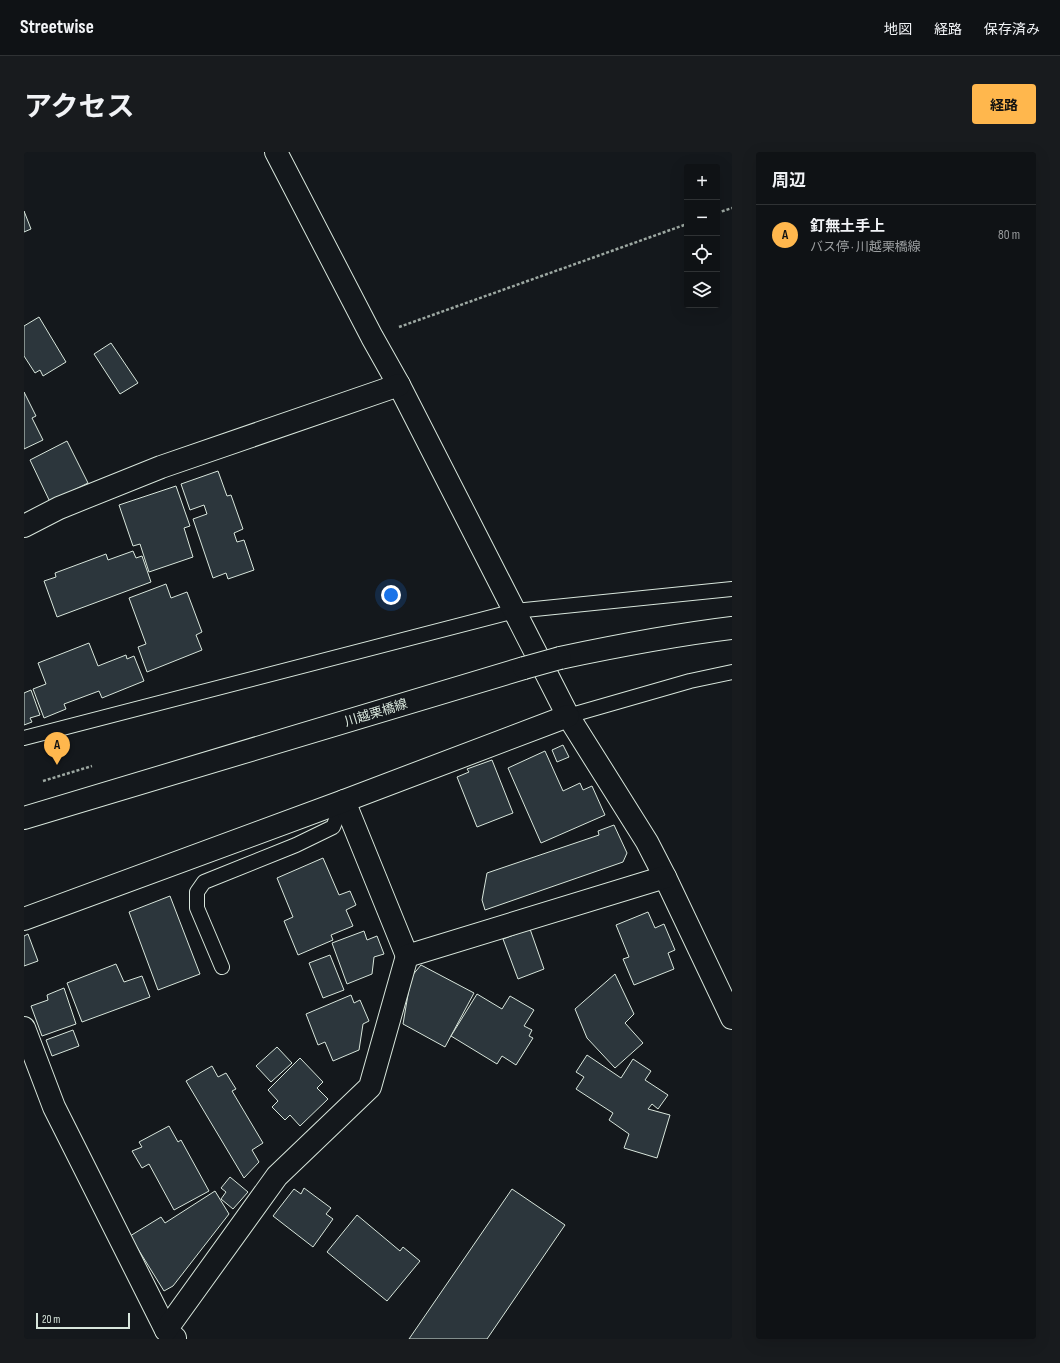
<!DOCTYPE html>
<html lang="ja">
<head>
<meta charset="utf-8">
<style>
	body { margin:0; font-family:"Sofia Sans Condensed","Noto Sans JP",sans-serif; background:#181b1e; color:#f1f3f6 }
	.controls { position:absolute; right:12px; top:12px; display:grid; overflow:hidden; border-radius:4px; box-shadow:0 4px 16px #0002 }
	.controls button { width:36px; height:36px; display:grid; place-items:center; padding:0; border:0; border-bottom:1px solid #2f3234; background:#0f1215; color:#f1f3f6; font:20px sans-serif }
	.scale { position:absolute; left:12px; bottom:10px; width:94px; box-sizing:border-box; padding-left:4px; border:2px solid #d8e6dc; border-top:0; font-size:11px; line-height:14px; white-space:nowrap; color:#d8e6dc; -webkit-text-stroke:3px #14181c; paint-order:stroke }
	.you { position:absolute; left:367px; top:443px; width:14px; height:14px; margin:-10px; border:3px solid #fff; border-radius:50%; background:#1a73e8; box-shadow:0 0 0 6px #1a73e833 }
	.badge { display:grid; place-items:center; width:26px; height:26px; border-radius:50%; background:#ffb74d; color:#111; font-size:13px; font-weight:700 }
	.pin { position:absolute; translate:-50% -33px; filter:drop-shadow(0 1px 2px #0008) }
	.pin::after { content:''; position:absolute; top:21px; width:14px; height:12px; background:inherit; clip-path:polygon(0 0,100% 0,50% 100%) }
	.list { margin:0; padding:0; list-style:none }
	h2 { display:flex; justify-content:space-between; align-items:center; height:52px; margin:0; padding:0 16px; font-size:17px }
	h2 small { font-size:13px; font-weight:400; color:#9b9ea0 }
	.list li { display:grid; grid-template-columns:26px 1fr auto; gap:12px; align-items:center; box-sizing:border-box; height:60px; padding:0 16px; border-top:1px solid #2f3234 }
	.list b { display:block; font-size:15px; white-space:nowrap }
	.list p { margin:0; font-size:13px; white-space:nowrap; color:#9b9ea0 }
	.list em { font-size:13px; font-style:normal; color:#9b9ea0 }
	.icon { flex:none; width:22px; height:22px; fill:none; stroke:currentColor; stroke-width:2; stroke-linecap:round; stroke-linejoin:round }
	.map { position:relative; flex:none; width:708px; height:1187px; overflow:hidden; border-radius:4px }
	header { display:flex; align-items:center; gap:24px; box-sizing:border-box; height:56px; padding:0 20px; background:#0f1215; border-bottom:1px solid #2f3234 }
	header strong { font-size:19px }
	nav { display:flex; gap:22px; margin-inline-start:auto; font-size:14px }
	.intro { display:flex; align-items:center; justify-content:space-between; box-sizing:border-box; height:96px; padding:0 24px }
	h1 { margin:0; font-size:28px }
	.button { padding:10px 18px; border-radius:4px; background:#ffb74d; color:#111; font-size:14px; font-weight:700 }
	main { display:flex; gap:24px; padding:0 24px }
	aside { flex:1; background:#0f1215; border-radius:4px; box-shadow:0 4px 16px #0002 }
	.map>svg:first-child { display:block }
	.building { fill:#2c363c; stroke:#d8e6dc }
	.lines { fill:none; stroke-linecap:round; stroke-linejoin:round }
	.lane-casing { stroke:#d8e6dc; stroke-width:16 }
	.street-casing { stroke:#d8e6dc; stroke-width:24 }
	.primary-casing { stroke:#d8e6dc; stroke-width:24 }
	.path { stroke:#9da8a2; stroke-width:2.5; stroke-dasharray:3 2; stroke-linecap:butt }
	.lane { stroke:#14181c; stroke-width:14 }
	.street { stroke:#14181c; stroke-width:22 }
	.primary { stroke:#14181c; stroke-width:22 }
	.primary-bridge-casing { stroke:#d8e6dc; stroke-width:24; stroke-linecap:butt }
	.primary-bridge { stroke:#14181c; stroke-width:22 }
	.labels { text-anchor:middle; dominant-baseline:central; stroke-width:3; stroke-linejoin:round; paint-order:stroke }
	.street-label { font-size:13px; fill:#d8e6dc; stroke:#14181c }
</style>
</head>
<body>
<header>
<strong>Streetwise</strong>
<nav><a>地図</a><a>経路</a><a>保存済み</a></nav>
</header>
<div class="intro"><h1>アクセス</h1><a class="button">経路</a></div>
<main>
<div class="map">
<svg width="708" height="1187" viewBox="0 0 708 1187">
	<rect width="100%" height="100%" fill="#14181c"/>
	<!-- building -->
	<g class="building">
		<polygon points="0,59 7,77 0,80"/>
		<polygon points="15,165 42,210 19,224 16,218 11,221 0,204 0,174"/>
		<polygon points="87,191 114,231 96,242 70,202"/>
		<polygon points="0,240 12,264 8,266 19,288 0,297"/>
		<polygon points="43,289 64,331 26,350 6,308"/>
		<polygon points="194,319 203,344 207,343 219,377 210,381 213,390 220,388 230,418 204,427 202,421 189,426 169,367 183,362 180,353 166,358 157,332"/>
		<polygon points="152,334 166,374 160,376 169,405 125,420 116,392 109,394 95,353"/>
		<polygon points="109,399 112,406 118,404 127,430 33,465 20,429 32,425 31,421 82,402 84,408"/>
		<polygon points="142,432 147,446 163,440 178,480 172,483 178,498 123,520 114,495 122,492 105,446"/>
		<polygon points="65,491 74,514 102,503 103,507 110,504 120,529 78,546 75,539 40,552 42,557 20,566 9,537 22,532 14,511"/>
		<polygon points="7,538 16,563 6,566 8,570 0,573 0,541"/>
		<polygon points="539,593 545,605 533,610 528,598"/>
		<polygon points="521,599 539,639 556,631 559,638 568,634 581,663 517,691 484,616"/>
		<polygon points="468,608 489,661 453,675 433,625 445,620 443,617"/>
		<polygon points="590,673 603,701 599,710 461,758 458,748 463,721 575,683 574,679"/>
		<polygon points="299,706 315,743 326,739 332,753 322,758 329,774 307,783 309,788 274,803 260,769 269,765 253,726"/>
		<polygon points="146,744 176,822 134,838 105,760"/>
		<polygon points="624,760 631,776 640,772 651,798 644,801 650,817 610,833 599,807 605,805 592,773"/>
		<polygon points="506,777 520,817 494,827 479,787"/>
		<polygon points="340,779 343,788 353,784 360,802 350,805 348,822 323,832 308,791"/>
		<polygon points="4,782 14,809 0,814 0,784"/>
		<polygon points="306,803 320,838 299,846 285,811"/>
		<polygon points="92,812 100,830 118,824 126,845 58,870 43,831"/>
		<polygon points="397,813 450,841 421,895 379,872 387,825"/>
		<polygon points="591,822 610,862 601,871 619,891 591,916 563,886 551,857"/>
		<polygon points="40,836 52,872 18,884 7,854 24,848 23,843"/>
		<polygon points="453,842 478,857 486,844 510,858 500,874 508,878 505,884 509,886 492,913 478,904 473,912 427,884"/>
		<polygon points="327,843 330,851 336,848 345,869 339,872 335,898 309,909 301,890 294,893 282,862"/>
		<polygon points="49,878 55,894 28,904 22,888"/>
		<polygon points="253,895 268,911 247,930 232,914"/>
		<polygon points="563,903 597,926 609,907 627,919 621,928 644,943 634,957 628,952 624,957 646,963 633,1006 600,996 605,982 585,968 589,961 552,937 560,925 552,920"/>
		<polygon points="276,906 299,930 293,936 304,947 276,974 266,963 261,968 248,955 254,949 244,938"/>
		<polygon points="188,914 194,925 202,921 212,937 208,939 239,991 228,998 235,1010 220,1026 162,929"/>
		<polygon points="145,974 154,990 157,988 185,1039 150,1058 125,1012 118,1016 108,999 118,995 115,990"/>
		<polygon points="206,1025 224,1040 209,1057 197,1047 202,1040 197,1036"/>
		<polygon points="280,1036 307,1056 302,1062 309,1067 289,1095 249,1064 270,1037 277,1042"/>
		<polygon points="488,1037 541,1073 463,1187 385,1187"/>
		<polygon points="191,1039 205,1062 149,1134 140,1139 106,1084 137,1065 141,1071"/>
		<polygon points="333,1063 376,1099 379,1095 396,1109 363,1149 303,1100"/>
	</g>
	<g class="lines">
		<defs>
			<g id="lane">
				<polyline points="544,564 666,529 708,520"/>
				<polyline points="0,586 491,459 708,437"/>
				<polyline points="198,815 173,756 173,740 180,730 272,693 309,675 320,649"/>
			</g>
			<g id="street">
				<polyline points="252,0 348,185 375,233 544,564 623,690 641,725 708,866"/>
				<polyline points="0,374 35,356 137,315 375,233"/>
				<polyline points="320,649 383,804"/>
				<polyline points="0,767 320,649 544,564"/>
				<polyline points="0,876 30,955 142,1178 151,1186"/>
				<polyline points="142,1178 253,1024 346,935 383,804 641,725"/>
			</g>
			<g id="primary">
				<path d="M 536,506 C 593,494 650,483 708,476"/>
				<polyline points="0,666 500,516"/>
			</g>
		</defs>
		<!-- lane casing -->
		<use href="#lane" class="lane-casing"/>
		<!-- street casing -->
		<use href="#street" class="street-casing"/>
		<!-- primary casing -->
		<use href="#primary" class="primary-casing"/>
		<!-- path -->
		<g class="path">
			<polyline points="693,61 708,56"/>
			<polyline points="375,175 663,72"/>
			<polyline points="19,629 68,614"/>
		</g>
		<!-- lane -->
		<use href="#lane" class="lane"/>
		<!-- street -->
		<use href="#street" class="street"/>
		<!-- primary -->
		<use href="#primary" class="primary"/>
		<defs>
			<polyline id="primary-bridge" points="500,516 536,506"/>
		</defs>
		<!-- primary-bridge casing -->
		<use href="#primary-bridge" class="primary-bridge-casing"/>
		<!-- primary-bridge -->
		<use href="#primary-bridge" class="primary-bridge"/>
	</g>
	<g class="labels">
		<!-- street labels -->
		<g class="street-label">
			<text transform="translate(352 561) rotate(-17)">川越栗橋線</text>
		</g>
	</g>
</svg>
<div class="controls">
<button>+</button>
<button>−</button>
<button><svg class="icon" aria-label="locate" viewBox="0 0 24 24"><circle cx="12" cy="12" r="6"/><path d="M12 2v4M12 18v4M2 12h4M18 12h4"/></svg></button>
<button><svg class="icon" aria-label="layers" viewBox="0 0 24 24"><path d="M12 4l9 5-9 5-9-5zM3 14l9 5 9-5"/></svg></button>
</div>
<div class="scale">20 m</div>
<div class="you"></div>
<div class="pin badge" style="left:33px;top:613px">A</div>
</div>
<aside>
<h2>周辺<small></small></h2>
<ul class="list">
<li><span class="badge">A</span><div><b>釘無土手上</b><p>バス停 · 川越栗橋線</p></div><em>80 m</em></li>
</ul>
</aside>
</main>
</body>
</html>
